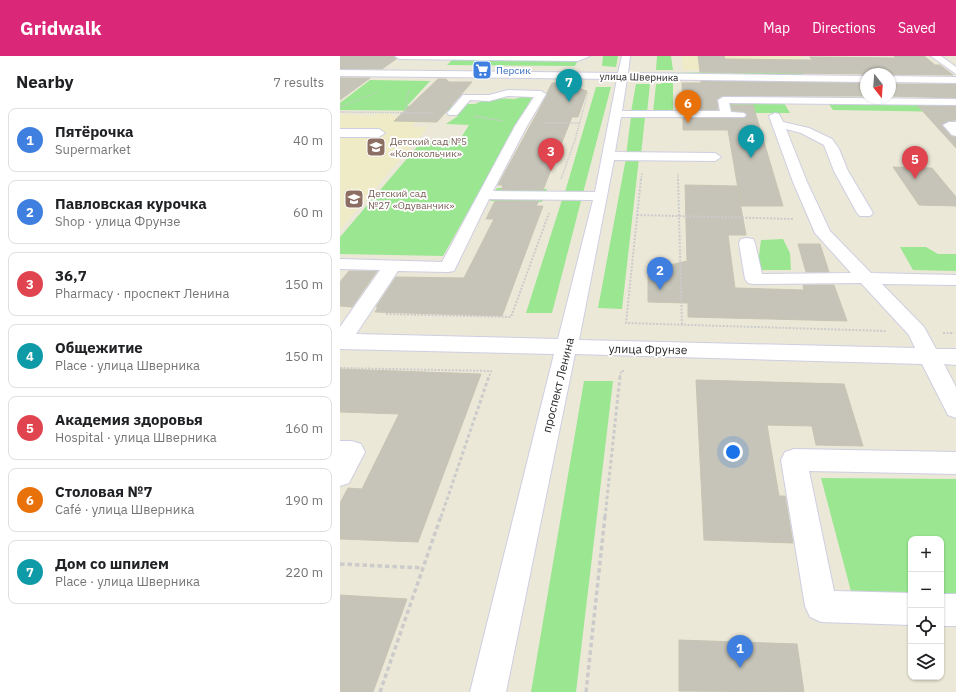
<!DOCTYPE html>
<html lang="en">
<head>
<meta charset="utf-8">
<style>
	body { margin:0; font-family:"IBM Plex Sans",sans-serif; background:#f2f2f2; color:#202124 }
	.controls { position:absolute; right:12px; bottom:12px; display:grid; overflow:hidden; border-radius:8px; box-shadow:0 1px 3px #0004 }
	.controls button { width:36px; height:36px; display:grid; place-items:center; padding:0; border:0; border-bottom:1px solid #e0e0e0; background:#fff; color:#202124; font:20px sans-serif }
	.compass { position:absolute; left:520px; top:12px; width:36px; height:36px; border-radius:50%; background:#fff; box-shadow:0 1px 3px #0004; rotate:163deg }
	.you { position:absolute; left:393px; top:396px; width:14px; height:14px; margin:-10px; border:3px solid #fff; border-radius:50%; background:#1a73e8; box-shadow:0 0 0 6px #1a73e833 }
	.badge { display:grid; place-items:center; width:26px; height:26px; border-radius:50%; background:#db2777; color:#fff; font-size:13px; font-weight:700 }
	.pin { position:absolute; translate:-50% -33px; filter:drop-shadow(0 1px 2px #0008) }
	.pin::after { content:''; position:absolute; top:21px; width:14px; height:12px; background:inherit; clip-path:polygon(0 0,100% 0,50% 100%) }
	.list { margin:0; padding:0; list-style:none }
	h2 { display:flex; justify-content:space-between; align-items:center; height:52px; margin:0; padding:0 16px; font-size:17px }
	h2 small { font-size:13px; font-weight:400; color:#757577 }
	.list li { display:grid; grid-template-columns:26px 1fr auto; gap:12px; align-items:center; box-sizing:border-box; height:64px; margin:0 8px 8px; padding:0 8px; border:1px solid #e0e0e0; border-radius:8px }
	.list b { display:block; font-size:15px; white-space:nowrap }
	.list p { margin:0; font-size:13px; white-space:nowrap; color:#757577 }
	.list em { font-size:13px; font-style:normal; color:#757577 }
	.icon { flex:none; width:22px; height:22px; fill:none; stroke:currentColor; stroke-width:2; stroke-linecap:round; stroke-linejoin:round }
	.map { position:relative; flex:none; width:616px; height:636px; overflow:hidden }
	header { display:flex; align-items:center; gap:24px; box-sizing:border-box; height:56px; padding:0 20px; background:#db2777; color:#fff }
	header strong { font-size:19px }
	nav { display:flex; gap:22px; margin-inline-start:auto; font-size:14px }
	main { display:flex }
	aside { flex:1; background:#fff }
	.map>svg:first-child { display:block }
	.education { fill:#efebc6 }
	.green { fill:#9ae691 }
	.building { fill:#c6c4b8; stroke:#c7c4b2 }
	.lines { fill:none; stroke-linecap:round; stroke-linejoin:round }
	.minor-casing { stroke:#cecee2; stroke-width:2 }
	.path-far4 { stroke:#cbcbcb; stroke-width:1; stroke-dasharray:1.5 1; stroke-linecap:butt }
	.path-far3 { stroke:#cbcbcb; stroke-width:1.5; stroke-dasharray:1.5 1; stroke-linecap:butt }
	.path-far2 { stroke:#cbcbcb; stroke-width:2; stroke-dasharray:2 1.5; stroke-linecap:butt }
	.path-far1 { stroke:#cbcbcb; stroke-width:3; stroke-dasharray:3.5 2.5; stroke-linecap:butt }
	.path { stroke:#cbcbcb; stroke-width:3.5; stroke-dasharray:4.5 3; stroke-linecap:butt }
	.minor { fill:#fff; fill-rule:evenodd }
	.labels { text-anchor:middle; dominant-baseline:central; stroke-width:3.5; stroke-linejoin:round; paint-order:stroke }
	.far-shop-label { font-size:10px; fill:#366cbe; stroke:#fff; text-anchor:start }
	.far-street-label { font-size:10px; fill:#282828; stroke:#fff }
	.far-education-label { font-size:10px; fill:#785e54; stroke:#fff; text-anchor:start }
	.street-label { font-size:12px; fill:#282828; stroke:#fff }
</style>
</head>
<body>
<header>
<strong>Gridwalk</strong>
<nav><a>Map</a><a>Directions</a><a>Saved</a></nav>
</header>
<main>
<aside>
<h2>Nearby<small>7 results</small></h2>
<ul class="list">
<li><span class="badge" style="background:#3f7fe0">1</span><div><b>Пятёрочка</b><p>Supermarket</p></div><em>40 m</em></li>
<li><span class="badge" style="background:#3f7fe0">2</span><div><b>Павловская курочка</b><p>Shop · улица Фрунзе</p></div><em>60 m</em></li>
<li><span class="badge" style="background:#e0444e">3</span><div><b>36,7</b><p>Pharmacy · проспект Ленина</p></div><em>150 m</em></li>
<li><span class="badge" style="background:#0f9aa8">4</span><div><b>Общежитие</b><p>Place · улица Шверника</p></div><em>150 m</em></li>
<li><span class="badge" style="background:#e0444e">5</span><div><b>Академия здоровья</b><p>Hospital · улица Шверника</p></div><em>160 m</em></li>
<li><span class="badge" style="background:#e8710a">6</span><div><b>Столовая №7</b><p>Café · улица Шверника</p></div><em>190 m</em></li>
<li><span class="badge" style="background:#0f9aa8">7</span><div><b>Дом со шпилем</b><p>Place · улица Шверника</p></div><em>220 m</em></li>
</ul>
</aside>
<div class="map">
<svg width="616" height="636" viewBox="0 0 616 636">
	<rect width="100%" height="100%" fill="#ece8d8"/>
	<!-- education -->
	<g class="education">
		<polygon points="342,0 460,0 469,16 343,14"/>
		<polygon points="0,58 34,60 37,58 53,58 51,60 81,60 72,71 88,71 0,174"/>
	</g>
	<!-- green -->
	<g class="green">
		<polygon points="263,0 278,0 276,11 262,10"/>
		<polygon points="317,0 331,0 333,14 316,14"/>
		<polygon points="113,3 238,4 235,10 107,9"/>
		<polygon points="322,16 464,17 460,19"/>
		<polygon points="30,24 90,25 67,50 114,50 111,55 0,54 0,47"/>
		<polygon points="322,27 333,27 333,57 313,57 316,28 321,28"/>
		<polygon points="296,28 310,28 307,57 291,56"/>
		<polygon points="256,31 271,31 243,137 225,136"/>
		<polygon points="184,40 193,40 103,200 0,198 0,181 82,85 119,85 129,69 106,68 118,60 113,57 121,48 135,48 149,42 175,43"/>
		<polygon points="388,47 444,47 450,57 392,57"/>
		<polygon points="488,47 616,48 616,56 493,54"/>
		<polygon points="291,61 305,61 301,99 286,99"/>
		<polygon points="286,102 299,102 282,253 258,252"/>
		<polygon points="157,132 207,133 202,146 150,145"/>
		<polygon points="222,144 241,145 212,257 186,257"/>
		<polygon points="443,183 450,197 451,214 419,214 418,207 421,184"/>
		<polygon points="560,191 586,191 598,198 616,198 616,215 573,214"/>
		<polygon points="244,325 273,325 236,636 191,636"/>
		<polygon points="481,422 616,423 616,540 601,539 601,483 571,483 571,539 512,539"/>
	</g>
	<!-- building -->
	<g class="building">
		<polygon points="0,0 54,0 56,3 42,13 0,13"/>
		<polygon points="358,0 384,0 385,3 472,4 470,1 556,2 554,0 584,0 595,9 600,9 613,19 360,16"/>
		<polygon points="0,22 30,22 0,44"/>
		<polygon points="98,23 106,23 109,26 132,26 97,66 54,65"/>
		<polygon points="361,25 526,27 526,40 383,40 377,43 378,54 343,54 342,27 361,27"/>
		<polygon points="212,27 224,27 247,35 238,61 232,61 203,134 161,134 163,129 158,129 207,39 207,37"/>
		<polygon points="550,28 616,28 616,42 550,40"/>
		<polygon points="391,49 413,49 443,150 401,150 388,74 343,74 343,62 404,62 407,60 404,56 392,55"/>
		<polygon points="578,50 616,50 616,64 608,65 602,69 611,80 616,81 616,92"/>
		<polygon points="553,111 592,112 616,141 616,150 579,149"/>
		<polygon points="345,129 397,130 406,179 388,179 395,232 464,234 463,229 494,229 507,265 348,261 348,247 308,246 308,220 313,213 347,205"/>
		<polygon points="155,145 199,145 196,150 203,150 162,260 35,256 38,251 36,251 56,221 124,222 154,163 146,163"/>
		<polygon points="458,188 480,188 489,216 466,216"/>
		<polygon points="9,215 37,215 12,251 0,250 0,226"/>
		<polygon points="0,313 141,318 78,486 0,483 0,447 8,432 22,433 59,358 0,356"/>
		<polygon points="356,324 504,328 523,390 476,389 472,370 427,369 439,440 445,440 453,487 364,484"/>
		<polygon points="0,539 67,543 33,636 0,636"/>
		<polygon points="339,584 457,588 464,636 339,635"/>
	</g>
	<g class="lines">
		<defs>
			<g id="minor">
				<polygon points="55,0 250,0 238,5 59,3"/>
				<path d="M 282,0 L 290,0 L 288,17 L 526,20 L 526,26 L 287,23 L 282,55 L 380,55 L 378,44 L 383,41 L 616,43 L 616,49 L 389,47 L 391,56 L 404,57 L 406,59 L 404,61 L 281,61 L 275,96 L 375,97 L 381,101 L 375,105 L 274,104 L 239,284 L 575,292 L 569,279 L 521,227 L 414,228 L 408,227 L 405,223 L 399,187 L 401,183 L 407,182 L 413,183 L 415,187 L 422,218 L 511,217 L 475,177 L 453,126 L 429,60 L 435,57 L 439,58 L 443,66 L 469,72 L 492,83 L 499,93 L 508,115 L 533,157 L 530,160 L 520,160 L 517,157 L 494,115 L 484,89 L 461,77 L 446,73 L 467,126 L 490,175 L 531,217 L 616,219 L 616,229 L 542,228 L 584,271 L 596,293 L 616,293 L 616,309 L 604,308 L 616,331 L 616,362 L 608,359 L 582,308 L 235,298 L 166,636 L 130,636 L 214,298 L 0,293 L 0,271 L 40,214 L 0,213 L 0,203 L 102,206 L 175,70 L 194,41 L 168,40 L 149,45 L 130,44 L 117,59 L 109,59 L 107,57 L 109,55 L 123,39 L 149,39 L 168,34 L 201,35 L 206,38 L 187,70 L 153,135 L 255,136 L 277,23 L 0,20 L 0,14 L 278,17 ZM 149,143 L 253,144 L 218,283 L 16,278 L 58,215 L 108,216 L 114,215 Z"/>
				<polygon points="591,0 601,0 616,11 616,18"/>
				<polygon points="550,20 616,21 616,27 550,26"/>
				<polygon points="609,66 616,66 616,80 612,79 603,69"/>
				<polygon points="0,73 39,73 45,77 39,81 0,81"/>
				<polygon points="0,385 12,385 21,388 25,396 9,427 0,430"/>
				<polygon points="454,393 616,396 616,418 469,415 494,535 571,537 571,569 481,566 470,561 465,550 441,404 445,396"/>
				<rect x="601" y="538" width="15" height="32"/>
			</g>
		</defs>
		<!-- minor casing -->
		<use href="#minor" class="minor-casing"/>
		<!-- path-far4 -->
		<g class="path-far4">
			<polyline points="0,51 38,36"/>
			<polyline points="65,55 69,33"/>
			<polyline points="243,55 248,36"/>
		</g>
		<!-- path-far3 -->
		<g class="path-far3">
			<polyline points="0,56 93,57"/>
			<polyline points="65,56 65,54"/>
			<polyline points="134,60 163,65"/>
			<polyline points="204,67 240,67"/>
			<polyline points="338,118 338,124"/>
			<polyline points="221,123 235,84 243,54"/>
			<polyline points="301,124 302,117"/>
		</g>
		<!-- path-far2 -->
		<g class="path-far2">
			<polyline points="301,123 286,267 546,275"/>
			<polyline points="338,123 342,269"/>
			<polyline points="297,159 454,163"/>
			<polyline points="46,258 171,261 209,157"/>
			<polyline points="603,277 614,277"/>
			<polyline points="0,312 151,315 149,321"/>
			<polyline points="280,321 281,315 284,315"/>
		</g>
		<!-- path-far1 -->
		<g class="path-far1">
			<polyline points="101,461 149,320"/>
			<polyline points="265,461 280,320"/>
		</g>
		<!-- path -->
		<g class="path">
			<polyline points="0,508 83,512"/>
			<polyline points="40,636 101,460"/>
			<polyline points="246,636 265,460"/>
		</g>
		<!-- minor -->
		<use href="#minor" class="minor"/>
	</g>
	<!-- icons -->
	<defs>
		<symbol id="supermarket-square" viewBox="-11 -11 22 22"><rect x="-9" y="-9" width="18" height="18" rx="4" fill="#3f7fe0" stroke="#fff"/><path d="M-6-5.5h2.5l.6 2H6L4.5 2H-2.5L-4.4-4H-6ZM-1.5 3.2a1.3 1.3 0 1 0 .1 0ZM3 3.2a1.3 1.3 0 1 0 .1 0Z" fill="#fff"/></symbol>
		<symbol id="school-square" viewBox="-11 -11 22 22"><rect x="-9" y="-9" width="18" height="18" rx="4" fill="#8d6e63" stroke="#fff"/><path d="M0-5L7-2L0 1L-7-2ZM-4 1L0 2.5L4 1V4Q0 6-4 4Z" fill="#fff"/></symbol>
	</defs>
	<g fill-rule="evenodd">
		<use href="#supermarket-square" x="131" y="3" width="22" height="22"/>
		<use href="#school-square" x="25" y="80" width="22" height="22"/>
		<use href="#school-square" x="3" y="132" width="22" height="22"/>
	</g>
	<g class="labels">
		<!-- far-shop labels -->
		<g class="far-shop-label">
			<text x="156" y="14">Персик</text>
		</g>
		<!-- far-street labels -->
		<g class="far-street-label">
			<text transform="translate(299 21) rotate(1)">улица Шверника</text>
		</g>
		<!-- far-education labels -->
		<g class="far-education-label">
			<text x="50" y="85">Детский сад №5<tspan x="50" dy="12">«Колокольчик»</tspan></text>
			<text x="28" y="137">Детский сад<tspan x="28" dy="12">№27 «Одуванчик»</tspan></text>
		</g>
		<!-- street labels -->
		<g class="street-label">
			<text transform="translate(308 293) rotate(1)">улица Фрунзе</text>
			<text transform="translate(218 329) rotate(-76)">проспект Ленина</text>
		</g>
	</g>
</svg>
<div class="controls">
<button>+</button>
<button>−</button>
<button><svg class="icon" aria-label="locate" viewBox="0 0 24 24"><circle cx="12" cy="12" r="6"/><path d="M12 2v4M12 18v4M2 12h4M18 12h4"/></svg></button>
<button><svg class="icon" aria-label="layers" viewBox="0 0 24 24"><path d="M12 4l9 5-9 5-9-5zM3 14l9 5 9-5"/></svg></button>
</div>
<svg class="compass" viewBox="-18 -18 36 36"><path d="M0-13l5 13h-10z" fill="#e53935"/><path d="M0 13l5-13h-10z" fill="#757577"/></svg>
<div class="you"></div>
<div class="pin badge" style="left:400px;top:612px;background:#3f7fe0">1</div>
<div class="pin badge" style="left:320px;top:234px;background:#3f7fe0">2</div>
<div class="pin badge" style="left:211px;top:115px;background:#e0444e">3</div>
<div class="pin badge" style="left:411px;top:102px;background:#0f9aa8">4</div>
<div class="pin badge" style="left:575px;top:123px;background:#e0444e">5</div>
<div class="pin badge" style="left:348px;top:67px;background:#e8710a">6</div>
<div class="pin badge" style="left:229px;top:46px;background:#0f9aa8">7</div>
</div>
</main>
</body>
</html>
